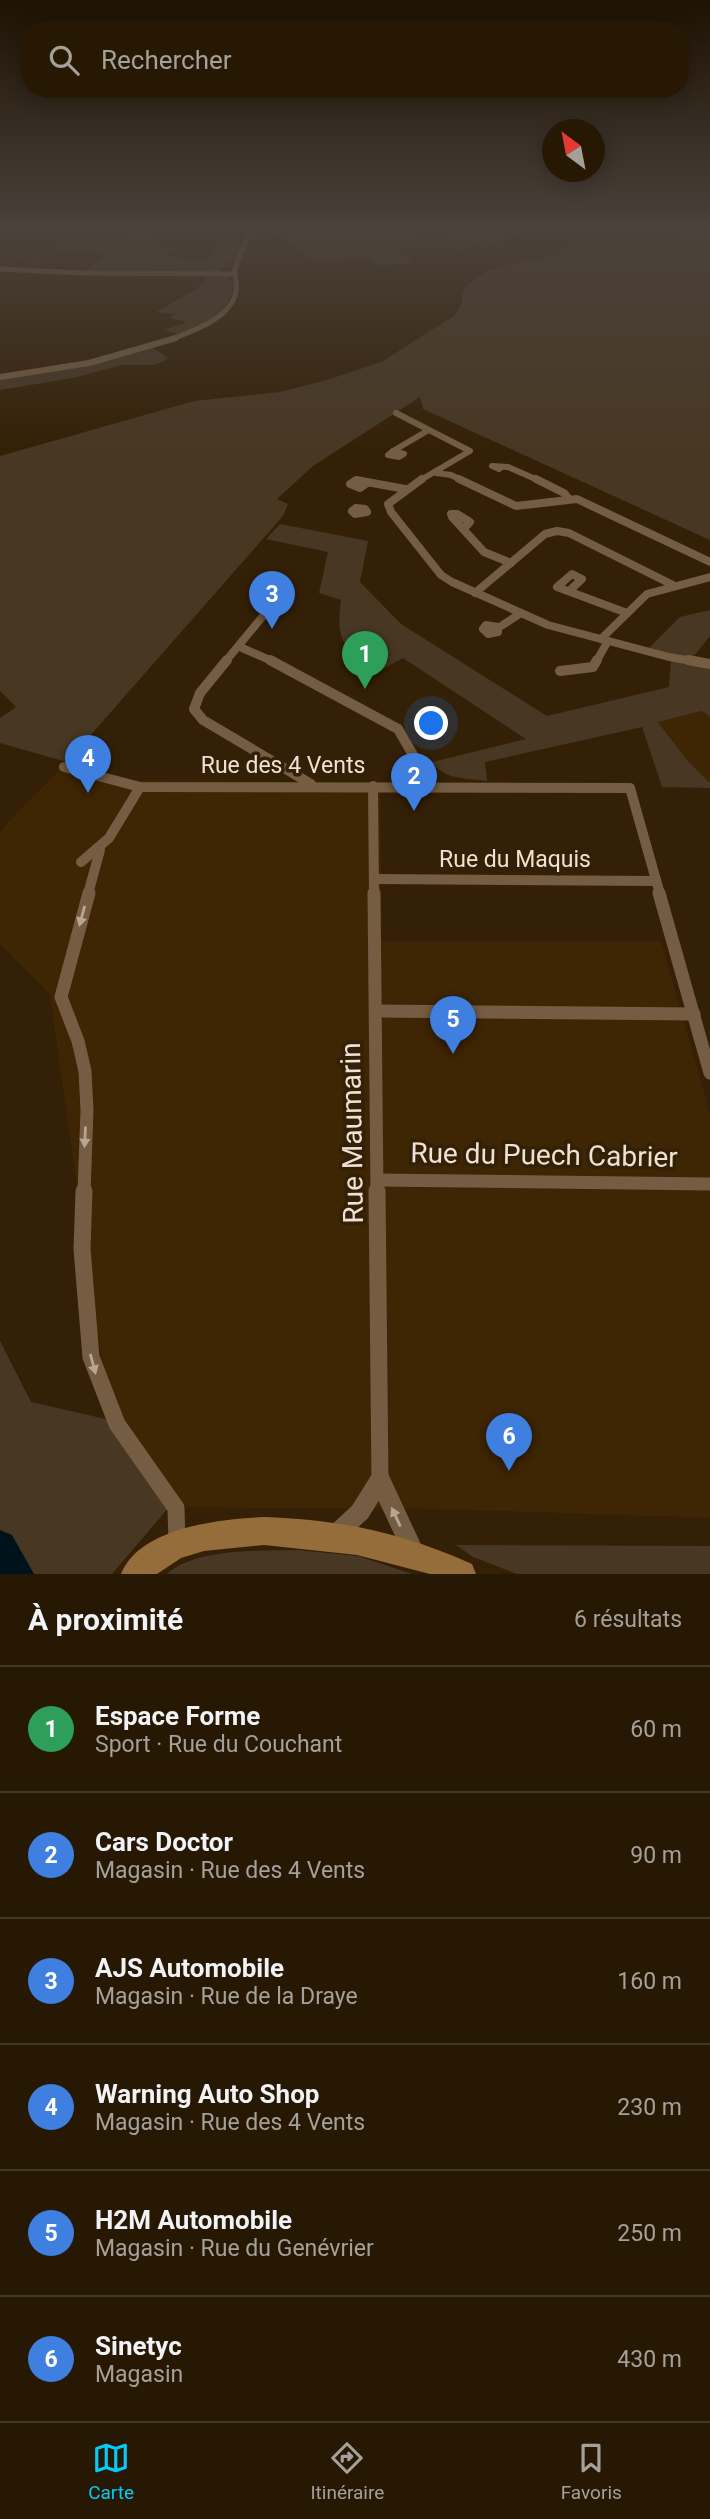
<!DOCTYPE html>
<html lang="fr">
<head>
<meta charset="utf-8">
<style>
	body { margin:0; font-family:Roboto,sans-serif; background:#332513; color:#f1f3f6 }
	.compass { position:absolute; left:542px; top:119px; width:63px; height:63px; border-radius:50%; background:#271804; box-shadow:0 4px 18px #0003; rotate:328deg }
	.you { position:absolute; left:432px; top:724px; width:24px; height:24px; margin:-18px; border:5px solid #fff; border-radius:50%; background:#1a73e8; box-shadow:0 0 0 10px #1a73e833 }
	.badge { display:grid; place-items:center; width:46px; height:46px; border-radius:50%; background:#05cbf9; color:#fff; font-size:23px; font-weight:700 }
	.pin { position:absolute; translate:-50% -58px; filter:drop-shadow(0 2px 4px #0008) }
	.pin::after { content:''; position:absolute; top:37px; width:24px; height:21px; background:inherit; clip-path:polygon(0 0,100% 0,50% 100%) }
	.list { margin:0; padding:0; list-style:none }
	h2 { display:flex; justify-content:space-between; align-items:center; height:91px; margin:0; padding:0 28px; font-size:30px }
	h2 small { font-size:23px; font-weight:400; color:#a4a09a }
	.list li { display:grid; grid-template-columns:46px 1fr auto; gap:21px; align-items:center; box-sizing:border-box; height:126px; padding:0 28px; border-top:2px solid #433726 }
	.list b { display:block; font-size:26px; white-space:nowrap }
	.list p { margin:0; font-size:23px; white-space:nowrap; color:#a4a09a }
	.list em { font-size:23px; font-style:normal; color:#a4a09a }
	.icon { flex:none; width:38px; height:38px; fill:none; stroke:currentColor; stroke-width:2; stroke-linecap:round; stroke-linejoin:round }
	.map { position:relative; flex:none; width:710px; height:1574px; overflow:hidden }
	.search { position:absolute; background:#271804; box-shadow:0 4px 18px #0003; left:21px; right:21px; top:21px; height:77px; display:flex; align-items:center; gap:18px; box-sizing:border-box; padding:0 24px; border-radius:28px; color:#a4a09a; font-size:26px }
	.sheet { height:847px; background:#271804 }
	nav { display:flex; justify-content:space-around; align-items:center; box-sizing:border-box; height:98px; border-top:2px solid #433726; background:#271804; font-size:19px; color:#a4a09a }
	nav a { display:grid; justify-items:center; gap:4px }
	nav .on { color:#05cbf9 }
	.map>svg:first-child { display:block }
	.built { fill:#3e2503 }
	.green { fill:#483723 }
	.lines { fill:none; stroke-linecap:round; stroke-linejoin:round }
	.river { fill:#01131a; fill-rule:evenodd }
	.minor-far5 { stroke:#745d43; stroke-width:5 }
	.minor-far4 { stroke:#745d43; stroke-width:6 }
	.minor-far3 { stroke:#745d43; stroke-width:8 }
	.minor-far2 { stroke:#745d43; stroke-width:10 }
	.minor-far1 { stroke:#745d43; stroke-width:13 }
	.minor { stroke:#745d43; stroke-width:17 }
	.tertiary { stroke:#745d43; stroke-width:20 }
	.primary { fill:#956d3a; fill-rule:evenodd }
	.oneway { fill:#b8a692 }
	.labels { text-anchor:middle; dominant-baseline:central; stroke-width:7; stroke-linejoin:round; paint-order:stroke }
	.street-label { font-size:23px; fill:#efe1d3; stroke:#342006 }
	.near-street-label { font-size:28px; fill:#efe1d3; stroke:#342006 }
</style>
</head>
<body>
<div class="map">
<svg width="710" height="1574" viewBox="0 0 710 1574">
	<rect width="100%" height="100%" fill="#342006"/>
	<!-- built -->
	<g class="built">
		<polygon points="702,711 710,717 710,783 687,760 658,721"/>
		<polygon points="67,762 133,780 380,783 382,942 661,942 710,1113 710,1518 438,1509 169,1507 110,1420 50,995 0,944 0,831"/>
	</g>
	<!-- green -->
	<g class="green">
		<polygon points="125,228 190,228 168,231 147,246 175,249 166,256 205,260 223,244 246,242 243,252 215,274 83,272 106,253 55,251 28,269 25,268 36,261 0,255 40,260 68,241 105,242 123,232"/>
		<polygon points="248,228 386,228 447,237 444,228 494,228 523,233 486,247 474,245 456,252 454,248 390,246 414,263 378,265 369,257 315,261 282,237 251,239 251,231"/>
		<path d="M 710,231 L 710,540 L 423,409 L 420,397 L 313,466 L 277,499 L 288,504 L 283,516 L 67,762 L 0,743 L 0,718 L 16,707 L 0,691 L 0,456 L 194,401 L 280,392 L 327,380 L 381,362 L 454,316 L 462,303 L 462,291 C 481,269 517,261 545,258 C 555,257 564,247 575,245 C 618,235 665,234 710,231 Z"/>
		<path d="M 209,275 L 231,277 L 228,280 L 235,282 C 228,316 209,323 180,335 L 165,330 L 187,322 L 170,318 L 176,314 L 156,312 L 198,288 Z"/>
		<polygon points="151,347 169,358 155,365 122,365 73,378 0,390 0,379"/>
		<path d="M 280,524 L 368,541 L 360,582 L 401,624 L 547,716 L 669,687 L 671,660 L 649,648 L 680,617 L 710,610 L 710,636 L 694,656 L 698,665 L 710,669 L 710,717 L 702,711 L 658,722 L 687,760 L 710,783 L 710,788 L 662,787 L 642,727 L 485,762 L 487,781 C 467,778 444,780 432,762 L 526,739 L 403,658 L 372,675 C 345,644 335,643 341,600 L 319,593 L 328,552 L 266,539 Z"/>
		<polygon points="0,1341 31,1402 110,1420 169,1507 112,1574 0,1574"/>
		<polygon points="456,1545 710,1546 710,1574 517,1574 473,1557"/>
		<path d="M 297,1550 L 358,1556 L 412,1574 L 167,1574 C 195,1548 259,1551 297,1550 Z"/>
	</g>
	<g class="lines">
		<!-- river -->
		<polygon class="river" points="0,1530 12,1535 34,1574 0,1574"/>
		<!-- minor-far5 -->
		<g class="minor-far5">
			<polyline points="0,269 83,273 236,274"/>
			<path d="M 172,339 C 193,331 232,318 236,291 C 238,284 234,277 235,269 C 235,265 247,242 249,234 L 246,228"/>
		</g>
		<!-- minor-far4 -->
		<g class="minor-far4">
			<polyline points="0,377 89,363 176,338"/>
			<polyline points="396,413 470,451 419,481"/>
			<polygon points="393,451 404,454 399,457 388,455"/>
			<polyline points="393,451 427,431"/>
			<polyline points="502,467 499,469 492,466 508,467 540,481"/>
			<polyline points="436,473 451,475 463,481"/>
			<polyline points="355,481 360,481"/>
		</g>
		<!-- minor-far3 -->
		<g class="minor-far3">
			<polyline points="422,479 388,504 391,512 441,575 452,582 548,625 669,657 698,662"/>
			<polyline points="459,479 516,506 577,499 710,562"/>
			<polyline points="536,479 564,493 569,499"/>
			<polyline points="367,483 360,488 350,484 356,480 405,489"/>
			<polygon points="356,508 365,509 367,512 355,514 352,511"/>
			<polyline points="464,529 470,522 457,514 451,514 452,517 484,552 511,563"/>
			<polyline points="569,591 582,579 572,574 557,587 627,613"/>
			<polyline points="475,593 545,534 557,531 569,533 673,585"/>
			<polygon points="486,625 498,627 498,632 488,634 483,629"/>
			<polyline points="498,628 521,613"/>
			<polyline points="601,639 647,594 710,577"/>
			<polyline points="240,647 274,662"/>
			<polyline points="225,662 273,604 275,589"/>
			<polyline points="596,662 608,641"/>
		</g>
		<!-- minor-far2 -->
		<g class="minor-far2">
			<polyline points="227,660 200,693 194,709 203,720 311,784"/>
			<polyline points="270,660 398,729 420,767 423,786"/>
			<polyline points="688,660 710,664"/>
			<polyline points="560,671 593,667 597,660"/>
			<polyline points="64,767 140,787 630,788 660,894"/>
			<polyline points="373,786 374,894"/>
			<polyline points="81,862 109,838 140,787"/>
			<polyline points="374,879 656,881"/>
			<polyline points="88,894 100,850"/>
		</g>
		<!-- minor-far1 -->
		<g class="minor-far1">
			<polyline points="374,893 377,1193"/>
			<polyline points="659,893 710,1073"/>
			<polyline points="376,1011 694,1014"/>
			<polyline points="377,1180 710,1184"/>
			<polyline points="84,1193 87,1110 85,1071 78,1041 61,997 89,893"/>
		</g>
		<!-- minor -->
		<g class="minor">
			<polyline points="84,1191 82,1249 91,1357 117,1424 176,1508 177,1544"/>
			<polyline points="377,1191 380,1480"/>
		</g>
		<!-- tertiary -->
		<g class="tertiary">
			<polyline points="380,1480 414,1553"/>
			<polyline points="334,1536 360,1512 380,1480"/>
		</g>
		<!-- primary -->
		<path class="primary" d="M 264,1517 C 342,1520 400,1532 472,1564 L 476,1574 L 430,1574 L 357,1555 L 264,1545 L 204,1551 L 181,1558 L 157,1574 L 121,1574 C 140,1527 220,1519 264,1517 Z"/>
	</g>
	<!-- one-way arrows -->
	<defs><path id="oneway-solid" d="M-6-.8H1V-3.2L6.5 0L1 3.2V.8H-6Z" transform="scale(1.75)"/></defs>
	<g class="oneway">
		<use href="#oneway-solid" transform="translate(82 916) rotate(105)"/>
		<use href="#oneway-solid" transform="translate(85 1137) rotate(93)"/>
		<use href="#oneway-solid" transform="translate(93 1364) rotate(75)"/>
		<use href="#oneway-solid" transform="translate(396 1517) rotate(-115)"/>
	</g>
	<!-- sky -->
	<linearGradient id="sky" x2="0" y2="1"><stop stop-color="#1d1203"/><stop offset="0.51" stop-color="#4a423b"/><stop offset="1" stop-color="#4a423b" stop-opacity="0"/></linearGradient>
	<rect width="710" height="449" fill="url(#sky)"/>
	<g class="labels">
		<!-- street labels -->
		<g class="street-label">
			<text x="283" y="765">Rue des 4 Vents</text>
			<text x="515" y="859">Rue du Maquis</text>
		</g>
		<!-- near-street labels -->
		<g class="near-street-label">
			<text transform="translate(352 1133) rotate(-91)">Rue Maumarin</text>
			<text transform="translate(544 1155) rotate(1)">Rue du Puech Cabrier</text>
		</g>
	</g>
</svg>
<svg class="compass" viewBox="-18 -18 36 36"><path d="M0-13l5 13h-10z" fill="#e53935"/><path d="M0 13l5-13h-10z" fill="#a4a09a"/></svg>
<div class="you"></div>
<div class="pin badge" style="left:365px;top:689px;background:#2e9e5b">1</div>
<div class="pin badge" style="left:414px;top:811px;background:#3f7fe0">2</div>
<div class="pin badge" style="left:272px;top:629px;background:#3f7fe0">3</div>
<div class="pin badge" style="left:88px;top:793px;background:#3f7fe0">4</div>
<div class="pin badge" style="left:453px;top:1054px;background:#3f7fe0">5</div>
<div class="pin badge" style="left:509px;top:1471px;background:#3f7fe0">6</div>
<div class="search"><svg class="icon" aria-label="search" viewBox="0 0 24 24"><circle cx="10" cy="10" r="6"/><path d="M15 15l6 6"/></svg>Rechercher</div>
</div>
<section class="sheet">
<h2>À proximité<small>6 résultats</small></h2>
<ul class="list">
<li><span class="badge" style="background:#2e9e5b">1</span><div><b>Espace Forme</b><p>Sport · Rue du Couchant</p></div><em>60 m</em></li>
<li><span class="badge" style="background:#3f7fe0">2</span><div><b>Cars Doctor</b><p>Magasin · Rue des 4 Vents</p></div><em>90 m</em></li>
<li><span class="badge" style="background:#3f7fe0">3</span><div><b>AJS Automobile</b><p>Magasin · Rue de la Draye</p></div><em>160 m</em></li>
<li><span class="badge" style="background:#3f7fe0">4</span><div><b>Warning Auto Shop</b><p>Magasin · Rue des 4 Vents</p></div><em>230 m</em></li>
<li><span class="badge" style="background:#3f7fe0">5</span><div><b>H2M Automobile</b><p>Magasin · Rue du Genévrier</p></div><em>250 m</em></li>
<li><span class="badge" style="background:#3f7fe0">6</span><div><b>Sinetyc</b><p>Magasin</p></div><em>430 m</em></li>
</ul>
</section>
<nav>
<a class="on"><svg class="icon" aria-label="map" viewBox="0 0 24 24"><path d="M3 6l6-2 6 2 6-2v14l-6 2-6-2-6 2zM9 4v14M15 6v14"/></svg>Carte</a>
<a><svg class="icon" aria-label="directions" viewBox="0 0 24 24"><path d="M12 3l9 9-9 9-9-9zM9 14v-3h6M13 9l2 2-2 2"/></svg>Itinéraire</a>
<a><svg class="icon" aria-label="saved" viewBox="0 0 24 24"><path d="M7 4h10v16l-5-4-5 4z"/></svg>Favoris</a>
</nav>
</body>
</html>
